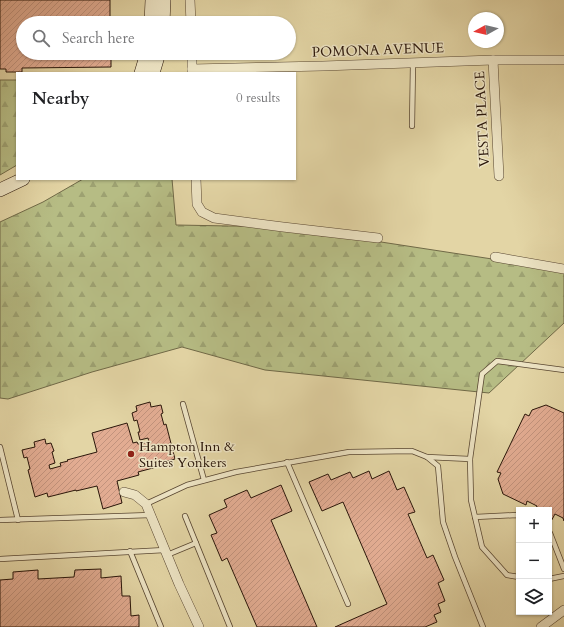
<!DOCTYPE html>
<html lang="en">
<head>
<meta charset="utf-8">
<style>
	body { margin:0; font-family:Cardo,serif; background:#f2f2f2; color:#202124 }
	.controls { position:absolute; right:12px; bottom:12px; display:grid; overflow:hidden; border-radius:0px; box-shadow:0 1px 3px #0004 }
	.controls button { width:36px; height:36px; display:grid; place-items:center; padding:0; border:0; border-bottom:1px solid #e0e0e0; background:#fff; color:#202124; font:20px sans-serif }
	.compass { position:absolute; left:468px; top:12px; width:36px; height:36px; border-radius:50%; background:#fff; box-shadow:0 1px 3px #0004; rotate:262deg }
	.list { margin:0; padding:0; list-style:none }
	h2 { display:flex; justify-content:space-between; align-items:center; height:52px; margin:0; padding:0 16px; font-size:17px }
	h2 small { font-size:13px; font-weight:400; color:#757577 }
	.icon { flex:none; width:22px; height:22px; fill:none; stroke:currentColor; stroke-width:2; stroke-linecap:round; stroke-linejoin:round }
	.map { position:relative; flex:none; width:564px; height:627px; overflow:hidden }
	.search { position:absolute; background:#fff; box-shadow:0 1px 3px #0004; left:16px; top:16px; width:280px; height:44px; display:flex; align-items:center; gap:10px; box-sizing:border-box; padding:0 14px; border-radius:22px; color:#757577; font-size:15px }
	.panel { position:absolute; background:#fff; box-shadow:0 1px 3px #0004; left:16px; top:72px; width:280px; height:108px; border-radius:0px }
	.map>svg:first-child { display:block }
	.forest { fill:url(#forest-firs); stroke:#706947 }
	.building { fill:url(#building-hatch); stroke:#2a160a }
	.lines { fill:none; stroke-linecap:round; stroke-linejoin:round }
	.lane-casing { stroke:#584631; stroke-width:6 }
	.street-casing { stroke:#584631; stroke-width:10 }
	.secondary-casing { stroke:#2a160a; stroke-width:14 }
	.lane { stroke:#ede4c4; stroke-width:4.5 }
	.street { stroke:#ede4c4; stroke-width:9 }
	.secondary { stroke:#ede4c4; stroke-width:13 }
	.poi-dot { fill:#8f2418; stroke:#ede4c4; stroke-width:1.5 }
	.labels { text-anchor:middle; dominant-baseline:central; stroke-width:3; stroke-linejoin:round; paint-order:stroke }
	.street-label { font-size:14px; fill:#2a160a; stroke:#ede4c4 }
	.poi-label { font-size:14px; fill:#2a160a; stroke:#ede4c4; text-anchor:start }
</style>
</head>
<body>
<div class="map">
<svg width="564" height="627" viewBox="0 0 564 627">
	<defs>
		<pattern id="forest-firs" width="22" height="20" patternUnits="userSpaceOnUse"><rect width="22" height="20" fill="#b6bc84"/><path d="M5 1l3.5 6h-7zM16 11l3.5 6h-7z" fill="#9da171"/></pattern>
		<pattern id="building-hatch" width="6" height="6" patternUnits="userSpaceOnUse"><rect width="6" height="6" fill="#e2ac92"/><path d="M-1 1l2-2M0 6l6-6M5 7l2-2" fill="none" stroke="#c2937d"/></pattern>
	</defs>
	<rect width="100%" height="100%" fill="#e3d5a5"/>
	<filter id="stains"><feTurbulence type="fractalNoise" baseFrequency=".005" numOctaves="4"/><feColorMatrix values="0 0 0 0 .2 0 0 0 0 .09 0 0 0 0 .02 0 0 0 .5 -.17"/></filter>
	<radialGradient id="worn" r=".72"><stop offset=".6" stop-color="#630" stop-opacity="0"/><stop offset="1" stop-color="#630" stop-opacity=".3"/></radialGradient>
	<!-- forest -->
	<g class="forest">
		<polygon points="0,80 17,80 17,165 0,175"/>
		<polygon points="83,179 172,179 176,225 283,227 564,270 564,323 489,393 265,370 182,347 92,372 8,399 0,398 0,222 43,202"/>
	</g>
	<!-- building -->
	<g class="building">
		<polygon points="0,0 110,0 110,23 23,23 23,53 111,53 111,67 22,68 22,72 6,72 6,69 0,69"/>
		<polygon points="150,402 151,407 161,405 163,413 161,414 164,425 166,424 175,459 163,462 164,465 138,472 139,475 117,481 122,503 103,509 97,486 76,491 76,490 48,497 47,493 35,497 28,470 30,469 27,457 24,458 22,450 35,447 34,442 45,439 46,444 51,443 54,451 52,452 55,463 49,465 50,469 61,466 60,463 68,461 67,460 97,452 92,433 127,423 133,443 137,442 138,444 149,442 148,438 140,440 138,432 140,432 137,420 134,421 132,413 137,411 136,406"/>
		<polygon points="546,405 564,413 564,521 563,518 555,514 549,525 549,510 535,510 537,506 527,501 526,505 503,494 498,479 501,473 497,472 525,414 529,416 532,410"/>
		<polygon points="369,471 372,479 389,471 397,490 404,487 415,512 408,514 427,558 433,555 444,580 438,583 445,601 438,604 441,612 434,615 437,622 425,627 335,627 387,604 343,502 322,511 309,482 328,474 331,480 350,472 353,478"/>
		<polygon points="281,485 292,511 271,520 317,627 257,627 227,558 222,561 211,535 217,533 209,515 227,507 224,500 247,490 251,498"/>
		<polygon points="101,569 101,578 121,576 122,596 130,596 131,616 139,615 139,627 0,627 0,580 13,579 13,572 38,570 38,579 74,577 75,570"/>
	</g>
	<g class="lines">
		<defs>
			<g id="lane">
				<polyline points="412,126 413,63"/>
				<polyline points="183,404 204,480"/>
				<polyline points="0,447 18,520"/>
				<polyline points="427,457 470,459 471,500 482,547 507,575 519,577"/>
				<polyline points="470,459 482,374 497,361 564,370"/>
				<polyline points="287,462 348,604"/>
				<polyline points="146,504 187,485 236,472 349,452 412,451 427,457 438,466 443,522 455,557 483,627"/>
				<polyline points="185,516 230,627"/>
				<polyline points="475,517 517,515 519,516"/>
				<polyline points="0,520 151,515"/>
				<polyline points="549,532 550,533 564,569"/>
				<polyline points="130,551 161,627"/>
				<polyline points="167,555 196,543"/>
				<polyline points="0,559 165,550"/>
				<polyline points="549,579 564,576"/>
			</g>
			<g id="street">
				<polyline points="190,0 191,23"/>
				<polyline points="192,53 192,73"/>
				<polyline points="493,60 499,176"/>
				<polyline points="192,69 323,66 493,60 564,60"/>
				<polyline points="196,179 197,204 202,212 214,218 283,227 378,238"/>
				<polyline points="495,257 564,269"/>
				<polyline points="124,492 135,495 146,504 179,584 199,627"/>
				<polyline points="541,627 564,610"/>
			</g>
			<g id="secondary">
				<polyline points="151,23 152,0"/>
				<polyline points="163,23 164,0"/>
				<polyline points="141,73 147,53"/>
				<polyline points="153,73 159,53"/>
				<polyline points="0,190 23,179"/>
			</g>
		</defs>
		<!-- lane casing -->
		<use href="#lane" class="lane-casing"/>
		<!-- street casing -->
		<use href="#street" class="street-casing"/>
		<!-- secondary casing -->
		<use href="#secondary" class="secondary-casing"/>
		<!-- lane -->
		<use href="#lane" class="lane"/>
		<!-- street -->
		<use href="#street" class="street"/>
		<!-- secondary -->
		<use href="#secondary" class="secondary"/>
	</g>
	<!-- markers -->
	<circle class="poi-dot" cx="131" cy="454" r="4"/>
	<g class="labels">
		<!-- street labels -->
		<g class="street-label">
			<text transform="translate(378 50) rotate(-2)">POMONA AVENUE</text>
			<text transform="translate(482 119) rotate(-93)">VESTA PLACE</text>
		</g>
		<!-- poi labels -->
		<g class="poi-label">
			<text x="139" y="446">Hampton Inn &amp;<tspan x="139" dy="16">Suites Yonkers</tspan></text>
		</g>
	</g>
	<rect width="100%" height="100%" filter="url(#stains)"/>
	<rect width="100%" height="100%" fill="url(#worn)"/>
</svg>
<div class="controls">
<button>+</button>
<button>−</button>
<button><svg class="icon" aria-label="layers" viewBox="0 0 24 24"><path d="M12 4l9 5-9 5-9-5zM3 14l9 5 9-5"/></svg></button>
</div>
<svg class="compass" viewBox="-18 -18 36 36"><path d="M0-13l5 13h-10z" fill="#e53935"/><path d="M0 13l5-13h-10z" fill="#757577"/></svg>
<div class="search"><svg class="icon" aria-label="search" viewBox="0 0 24 24"><circle cx="10" cy="10" r="6"/><path d="M15 15l6 6"/></svg>Search here</div>
<section class="panel">
<h2>Nearby<small>0 results</small></h2>
<ul class="list">
</ul>
</section>
</div>
</body>
</html>
